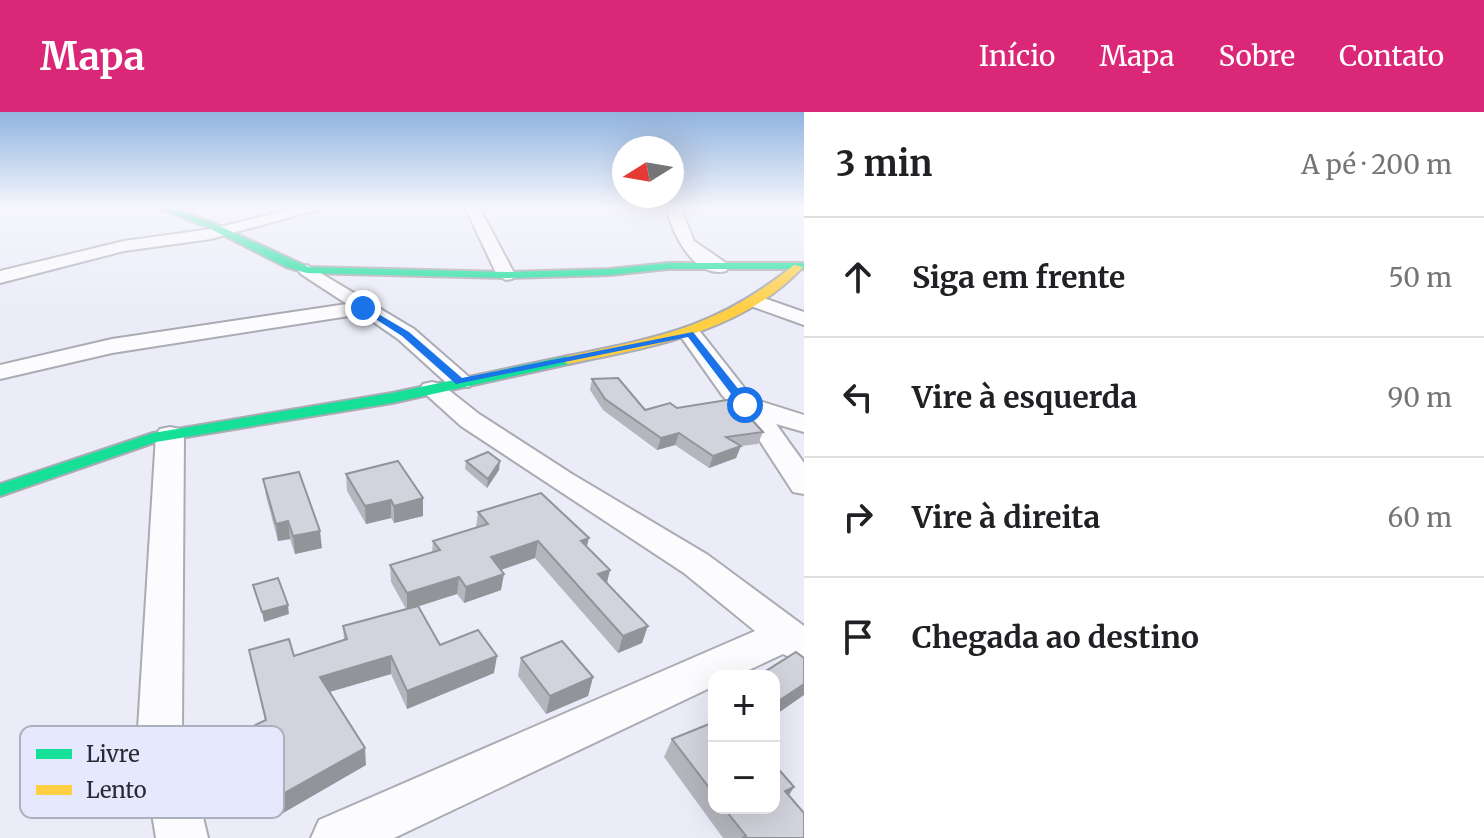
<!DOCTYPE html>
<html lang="pt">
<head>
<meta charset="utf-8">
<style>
	body { margin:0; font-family:Merriweather,serif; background:#f6f6f6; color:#202124 }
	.controls { position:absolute; right:24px; bottom:24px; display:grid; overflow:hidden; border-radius:16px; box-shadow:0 8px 32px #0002 }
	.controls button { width:72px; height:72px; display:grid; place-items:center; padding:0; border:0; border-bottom:2px solid #e0e0e0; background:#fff; color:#202124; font:40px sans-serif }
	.compass { position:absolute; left:612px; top:24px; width:72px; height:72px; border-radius:50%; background:#fff; box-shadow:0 8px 32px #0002; rotate:259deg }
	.stop { position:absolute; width:24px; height:24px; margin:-18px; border:6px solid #1a73e8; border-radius:50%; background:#fff }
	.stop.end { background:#1a73e8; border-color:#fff; box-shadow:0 2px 8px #0008 }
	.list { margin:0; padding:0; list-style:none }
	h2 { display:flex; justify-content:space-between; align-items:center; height:104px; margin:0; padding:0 32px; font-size:34px }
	h2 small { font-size:26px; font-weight:400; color:#757577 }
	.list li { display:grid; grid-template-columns:52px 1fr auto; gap:24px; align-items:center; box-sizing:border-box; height:120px; padding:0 32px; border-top:2px solid #e0e0e0 }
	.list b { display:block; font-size:30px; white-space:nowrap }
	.list em { font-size:26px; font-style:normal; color:#757577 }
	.icon { flex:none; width:44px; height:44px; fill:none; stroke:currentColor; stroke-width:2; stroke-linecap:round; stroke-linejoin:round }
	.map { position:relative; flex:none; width:804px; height:726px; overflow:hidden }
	header { display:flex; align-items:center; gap:48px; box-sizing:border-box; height:112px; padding:0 40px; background:#db2777; color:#fff }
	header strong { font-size:38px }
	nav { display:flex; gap:44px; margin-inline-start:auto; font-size:28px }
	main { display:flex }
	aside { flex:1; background:#fff }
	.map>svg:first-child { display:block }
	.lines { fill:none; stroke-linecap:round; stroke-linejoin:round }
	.street-casing { stroke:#aaabb3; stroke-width:4 }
	.fast-casing { stroke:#aaabb3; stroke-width:4 }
	.slow-casing { stroke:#aaabb3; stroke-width:4 }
	.street { fill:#fcfcfe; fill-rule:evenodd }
	.fast { fill:#16e098; fill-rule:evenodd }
	.slow { fill:#ffcf43; fill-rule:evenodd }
	.wall { fill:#b5b5bd }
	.shaded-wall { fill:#93949a }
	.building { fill:#d2d3dc; stroke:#93949a; stroke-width:2 }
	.route { fill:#1a73e8 }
	.key { fill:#e6e8fd; stroke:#adafc0; stroke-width:2 }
	.key-label { font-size:22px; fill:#282931 }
</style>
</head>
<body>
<header>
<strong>Mapa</strong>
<nav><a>Início</a><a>Mapa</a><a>Sobre</a><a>Contato</a></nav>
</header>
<main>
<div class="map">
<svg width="804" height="726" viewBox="0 0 804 726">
	<rect width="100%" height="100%" fill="#ebecf8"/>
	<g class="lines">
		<defs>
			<g id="street">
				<polygon points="302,95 327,95 211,127 124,139 0,171 0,159 124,129 211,117"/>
				<polygon points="465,95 479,95 515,163 512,167 506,168 497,163"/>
				<path d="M 666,95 L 680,95 L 694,129 L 726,151 L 729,155 L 726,159 C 693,167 672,120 666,95 Z"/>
				<polygon points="307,153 414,217 469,265 472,270 469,275 451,275 398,227 362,202 112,241 0,267 0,253 112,227 347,192 301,162 298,158"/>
				<polygon points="758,184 804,200 804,213 751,194 748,190 751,186"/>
				<polygon points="690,215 698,217 753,287 804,303 804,320 776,312 804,351 804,382 793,380 756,323 722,283 679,222"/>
				<polygon points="432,270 441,272 479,302 572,362 708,443 804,514 804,552 783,542 736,564 714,564 714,574 394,726 311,726 319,708 755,519 684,461 461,314 420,277 423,272"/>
				<polygon points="170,315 180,317 184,323 182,617 208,726 156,726 138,617 156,323 160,317"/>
			</g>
			<g id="fast">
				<polygon points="154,95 167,95 213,111 308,155 506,160 610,157 668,151 804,151 804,157 668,157 610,163 506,166 307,161 286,155 207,115"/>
				<polygon points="568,244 573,245 573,251 392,291 156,330 0,384 0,372 153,321 392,281"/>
			</g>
			<path id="slow" d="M 794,153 L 803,155 C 742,220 651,235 568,252 L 561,248 L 568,244 C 661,225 718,215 794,153 Z"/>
		</defs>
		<!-- street casing -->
		<use href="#street" class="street-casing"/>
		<!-- fast casing -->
		<use href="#fast" class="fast-casing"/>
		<!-- slow casing -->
		<use href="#slow" class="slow-casing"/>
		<!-- street -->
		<use href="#street" class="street"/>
		<!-- fast -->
		<use href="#fast" class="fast"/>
		<!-- slow -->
		<use href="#slow" class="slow"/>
	</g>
	<!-- wall -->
	<g class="wall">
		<polygon points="592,267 645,298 677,296 763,320 758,332 740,334 736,346 709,356 675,333 657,338 603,298 590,278"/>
		<polygon points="466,349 499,358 487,376 465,357"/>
		<polygon points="346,362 423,386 423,404 394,411 391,406 366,412 347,379"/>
		<polygon points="263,367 322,436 295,442 290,427 278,429 266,384"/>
		<polygon points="478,400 587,434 642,531 618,541 535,446 501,458 501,478 464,491 457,482 418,494 440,533 494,561 407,597 391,562 330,580 366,653 283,701 251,635 247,617 265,608 253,556 344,528 343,514 406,497 391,470 390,453 432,440 433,429 476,415"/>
		<polygon points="521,546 593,565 588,584 546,602 518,564"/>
		<polygon points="714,610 714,696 774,696 794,675 789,683 804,726 723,726 664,645 672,627"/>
	</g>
	<!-- shaded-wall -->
	<g class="shaded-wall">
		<polygon points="679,321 675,333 657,338 661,326"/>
		<polygon points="741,334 736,346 709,356 713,344"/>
		<polygon points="500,349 499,358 487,376 488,367"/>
		<polygon points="423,386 423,404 394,411 394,394"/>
		<polygon points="391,388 391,406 366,412 365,394"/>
		<polygon points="288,409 290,427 278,429 276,412"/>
		<polygon points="320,419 322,436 295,442 293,424"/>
		<polygon points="589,426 585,442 581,429"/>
		<polygon points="538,429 535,446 489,462 491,445"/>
		<polygon points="610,458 606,475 598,462"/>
		<polygon points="504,462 501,478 464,491 466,475"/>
		<polygon points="459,465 457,482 407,498 407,481"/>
		<polygon points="288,493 289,502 264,510 262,500"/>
		<polygon points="648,514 642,531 618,541 623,524"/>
		<polygon points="391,544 391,562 322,582 320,565"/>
		<polygon points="497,544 494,561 407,597 407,579"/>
		<polygon points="593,565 588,584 546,602 550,584"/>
		<polygon points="804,572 804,583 774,604 774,592"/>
		<polygon points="365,636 366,653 283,701 279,684"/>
		<polygon points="794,675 782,693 785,679"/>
	</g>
	<!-- building -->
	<g class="building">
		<polygon points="618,266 645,298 670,291 677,296 733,287 763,320 726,325 741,334 713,344 679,321 661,326 605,287 592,267"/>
		<polygon points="488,340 500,349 488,367 466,349"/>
		<polygon points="398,349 423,386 394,394 391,388 365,394 346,362"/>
		<polygon points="299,360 320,419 293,424 288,409 276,412 263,367"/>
		<polygon points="541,381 589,426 581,429 610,458 598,462 648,514 623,524 538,429 491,445 504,462 466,475 459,465 407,481 390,453 440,438 433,429 488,412 478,400"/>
		<polygon points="278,466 288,493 262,500 253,473"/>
		<polygon points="418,494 440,533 478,518 497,544 407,579 391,544 320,565 365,636 279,684 247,617 266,608 249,538 289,527 294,544 347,527 343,514"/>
		<polygon points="562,529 593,565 550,584 521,546"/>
		<polygon points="796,540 804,546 804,572 774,592 774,564 758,564"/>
		<polygon points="714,610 714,682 672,627"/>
		<polygon points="774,652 794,675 785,679 804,701 804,726 742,726 746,724 724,696 774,696"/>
	</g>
	<!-- sky -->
	<linearGradient id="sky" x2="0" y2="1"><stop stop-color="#91b4e0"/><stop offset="0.48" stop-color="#f6f6fc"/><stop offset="1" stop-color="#f6f6fc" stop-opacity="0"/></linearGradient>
	<rect width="804" height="197" fill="url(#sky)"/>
	<!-- route -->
	<polygon class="route" points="363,193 409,220 462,266 693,220 751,293 741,295 688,225 456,272 402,224 360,197"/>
	<!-- legend -->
	<rect x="20" y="614" width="264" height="92" rx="12" class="key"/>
	<rect x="36" y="637" width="36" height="10" fill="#16e098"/>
	<rect x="36" y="673" width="36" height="10" fill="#ffcf43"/>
	<g class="key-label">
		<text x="86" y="650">Livre</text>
		<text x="86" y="686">Lento</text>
	</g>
</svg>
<div class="controls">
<button>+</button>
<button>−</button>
</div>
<svg class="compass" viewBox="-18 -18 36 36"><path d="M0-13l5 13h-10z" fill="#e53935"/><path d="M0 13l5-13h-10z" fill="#757577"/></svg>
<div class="stop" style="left:745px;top:293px"></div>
<div class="stop end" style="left:363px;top:196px"></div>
</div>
<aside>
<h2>3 min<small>A pé · 200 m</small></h2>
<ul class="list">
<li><svg class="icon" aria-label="ahead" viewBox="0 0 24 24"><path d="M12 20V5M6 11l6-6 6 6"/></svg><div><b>Siga em frente</b></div><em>50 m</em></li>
<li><svg class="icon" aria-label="left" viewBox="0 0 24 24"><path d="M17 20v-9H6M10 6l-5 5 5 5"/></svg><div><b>Vire à esquerda</b></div><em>90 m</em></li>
<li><svg class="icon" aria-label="right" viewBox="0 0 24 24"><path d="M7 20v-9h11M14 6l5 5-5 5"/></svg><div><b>Vire à direita</b></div><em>60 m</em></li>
<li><svg class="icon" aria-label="arrive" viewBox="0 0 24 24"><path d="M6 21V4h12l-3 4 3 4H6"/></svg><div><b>Chegada ao destino</b></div></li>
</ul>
</aside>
</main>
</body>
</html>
